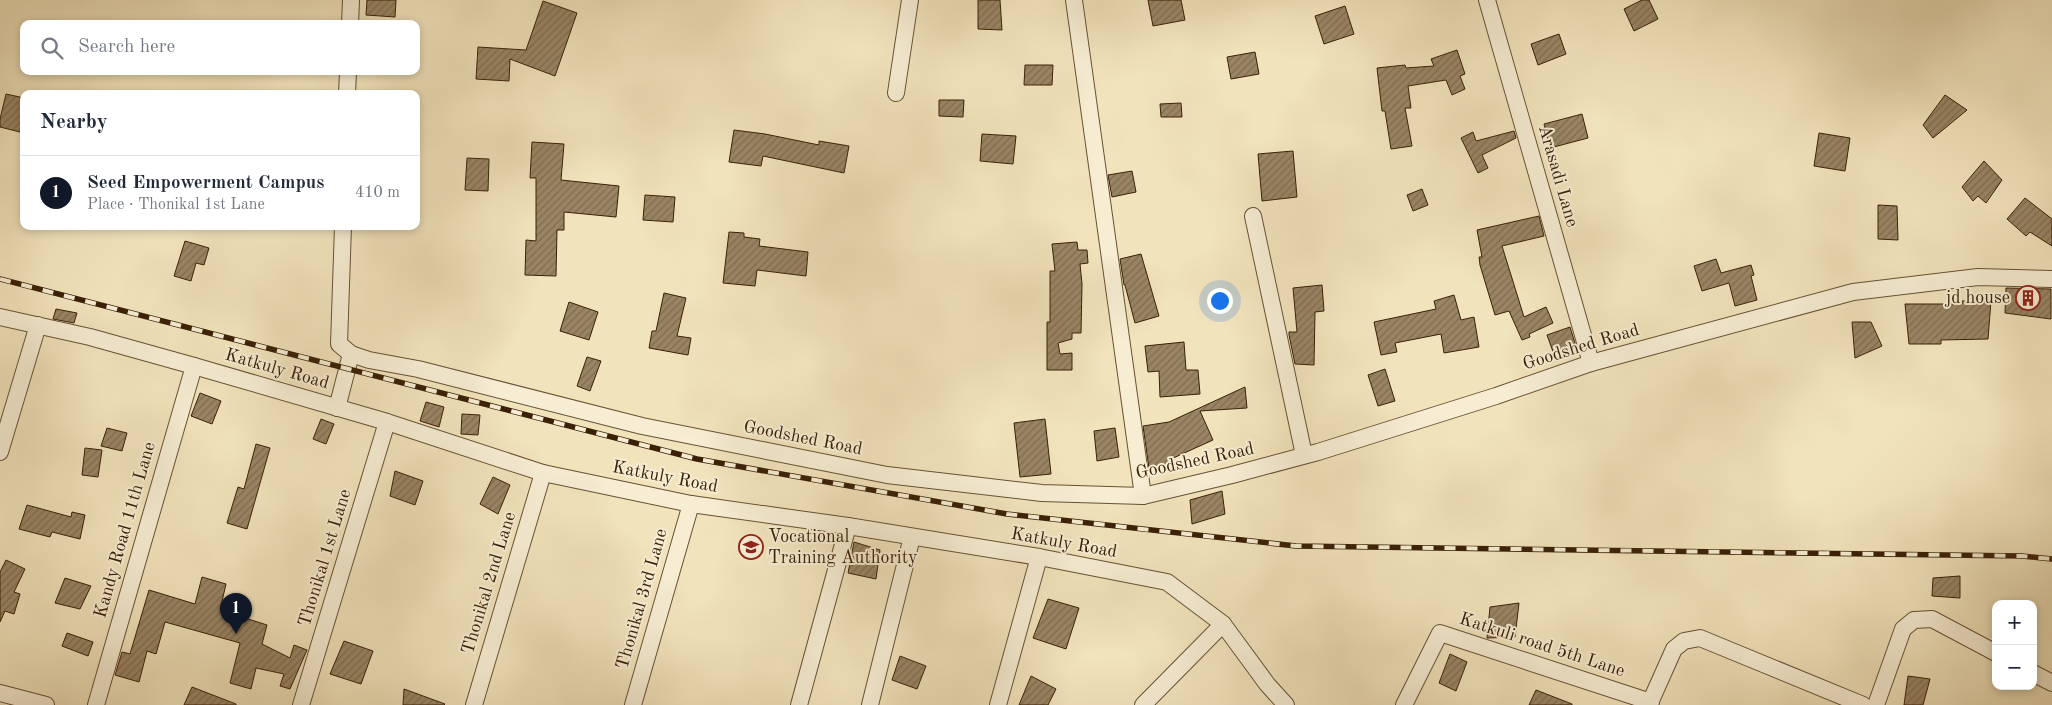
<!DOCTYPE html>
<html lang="en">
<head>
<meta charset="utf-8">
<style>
	body { margin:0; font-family:"Old Standard TT",serif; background:#f6f6f7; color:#1f2937 }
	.controls { position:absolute; right:15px; bottom:15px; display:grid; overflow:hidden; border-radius:10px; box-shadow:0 2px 8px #0003 }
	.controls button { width:45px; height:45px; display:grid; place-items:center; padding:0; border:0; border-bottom:1px solid #e0e1e3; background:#fff; color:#1f2937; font:25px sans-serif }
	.you { position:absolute; left:1219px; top:300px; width:18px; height:18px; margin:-12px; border:4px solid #fff; border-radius:50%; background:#1a73e8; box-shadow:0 0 0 8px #1a73e833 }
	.badge { display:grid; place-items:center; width:32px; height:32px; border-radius:50%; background:#111827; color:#fff; font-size:16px; font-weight:700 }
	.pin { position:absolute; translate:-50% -41px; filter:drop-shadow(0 1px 2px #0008) }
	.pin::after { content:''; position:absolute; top:26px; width:18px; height:15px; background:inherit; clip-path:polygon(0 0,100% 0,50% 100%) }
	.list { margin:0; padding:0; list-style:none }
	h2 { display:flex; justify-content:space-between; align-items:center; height:65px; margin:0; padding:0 20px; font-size:21px }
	h2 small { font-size:16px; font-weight:400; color:#747a83 }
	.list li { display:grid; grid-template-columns:32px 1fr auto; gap:15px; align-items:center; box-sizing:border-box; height:75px; padding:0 20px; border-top:1px solid #e0e1e3 }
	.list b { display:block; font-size:19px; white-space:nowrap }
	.list p { margin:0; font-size:16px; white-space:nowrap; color:#747a83 }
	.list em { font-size:16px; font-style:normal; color:#747a83 }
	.icon { flex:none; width:28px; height:28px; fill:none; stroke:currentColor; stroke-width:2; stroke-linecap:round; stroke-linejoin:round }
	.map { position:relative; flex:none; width:2052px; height:705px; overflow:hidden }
	.search { position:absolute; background:#fff; box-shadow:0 2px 8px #0003; left:20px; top:20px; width:400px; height:55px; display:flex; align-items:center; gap:12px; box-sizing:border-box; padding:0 18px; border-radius:10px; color:#747a83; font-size:19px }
	.panel { position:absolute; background:#fff; box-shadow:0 2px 8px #0003; left:20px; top:90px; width:400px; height:140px; border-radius:10px }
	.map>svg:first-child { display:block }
	.building { fill:url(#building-hatch); stroke:#3a2007 }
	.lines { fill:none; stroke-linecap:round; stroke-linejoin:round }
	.street-casing { stroke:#685134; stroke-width:18 }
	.street { stroke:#f6edd3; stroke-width:16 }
	.rail-casing { stroke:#3a2007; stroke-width:5.5 }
	.rail { stroke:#f6edd3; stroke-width:4; stroke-dasharray:11; stroke-linecap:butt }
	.labels { text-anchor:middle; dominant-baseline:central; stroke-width:4; stroke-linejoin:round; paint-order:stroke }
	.street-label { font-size:18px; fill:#3a2007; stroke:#f6edd3 }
	.poi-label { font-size:18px; fill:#3a2007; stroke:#f6edd3; text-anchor:end }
</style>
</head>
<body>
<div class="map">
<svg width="2052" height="705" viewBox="0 0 2052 705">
	<defs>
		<pattern id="building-hatch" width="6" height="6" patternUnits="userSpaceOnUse" patternTransform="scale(1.25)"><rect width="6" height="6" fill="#998565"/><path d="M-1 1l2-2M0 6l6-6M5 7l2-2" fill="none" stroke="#7e6c51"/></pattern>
	</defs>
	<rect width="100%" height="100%" fill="#f1e3bc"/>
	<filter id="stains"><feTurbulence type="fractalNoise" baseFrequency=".004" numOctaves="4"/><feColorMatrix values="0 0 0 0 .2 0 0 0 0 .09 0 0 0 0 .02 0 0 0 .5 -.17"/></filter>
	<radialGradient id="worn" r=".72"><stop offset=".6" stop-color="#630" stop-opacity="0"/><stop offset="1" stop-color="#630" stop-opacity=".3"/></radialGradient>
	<!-- building -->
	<g class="building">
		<polygon points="367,0 396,0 395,17 366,15"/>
		<polygon points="978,0 1000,0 1002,30 978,29"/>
		<polygon points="1148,0 1181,0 1185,20 1153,26"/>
		<polygon points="1642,0 1649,0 1658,19 1634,31 1624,9"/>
		<polygon points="543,1 577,13 555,76 510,59 509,81 476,79 478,47 526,50"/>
		<polygon points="1345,6 1354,34 1324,44 1315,16"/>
		<polygon points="1559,34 1566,54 1538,65 1531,44"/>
		<polygon points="1457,50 1465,74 1460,76 1465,89 1452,95 1446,80 1408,86 1411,108 1405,108 1412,146 1391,149 1385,111 1382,111 1377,68 1405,65 1406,68 1434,66 1431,59"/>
		<polygon points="1255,52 1259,74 1231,79 1227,57"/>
		<polygon points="1025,65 1053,65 1052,85 1024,85"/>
		<polygon points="6,94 24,98 24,133 0,127 0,119"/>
		<polygon points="1945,95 1967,110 1933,138 1923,125"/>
		<polygon points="939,100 964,100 963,117 939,116"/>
		<polygon points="1181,103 1182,117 1161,117 1160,104"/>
		<polygon points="1582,114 1588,138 1550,148 1544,124"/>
		<polygon points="734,130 765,134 819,145 819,141 849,146 844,173 763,156 761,166 729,162"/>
		<polygon points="1514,131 1516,138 1482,155 1488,168 1478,173 1461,138 1473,132 1476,141"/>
		<polygon points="1819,133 1850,138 1845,171 1814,166"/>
		<polygon points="982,134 1016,136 1013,164 980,161"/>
		<polygon points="532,142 564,144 561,180 619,186 616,217 564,212 564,230 557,230 556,276 525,275 526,240 536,241 536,178 530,178"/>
		<polygon points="1293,151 1297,197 1262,201 1258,154"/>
		<polygon points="467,158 489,159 488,191 465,190"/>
		<polygon points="1984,161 2002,180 1986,203 1978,196 1973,201 1962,187"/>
		<polygon points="1132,171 1136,192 1112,197 1108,175"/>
		<polygon points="1422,189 1428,205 1413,211 1407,195"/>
		<polygon points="645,195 675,197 673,222 643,220"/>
		<polygon points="2025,198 2052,219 2052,246 2030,232 2026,236 2007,219"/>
		<polygon points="1878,205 1897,206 1898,240 1878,239"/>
		<polygon points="1539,216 1544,236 1502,246 1524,317 1546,307 1553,323 1529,334 1530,337 1522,340 1509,311 1495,315 1480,265 1479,257 1482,257 1477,230"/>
		<polygon points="729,232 744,233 744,237 760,239 759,246 808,252 806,276 757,270 755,286 723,283"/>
		<polygon points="185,241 209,248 204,265 196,263 191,281 174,276"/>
		<polygon points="1077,242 1078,250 1087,250 1088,263 1080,264 1082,284 1081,333 1072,333 1072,339 1058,343 1060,354 1072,353 1072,370 1047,370 1047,322 1050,322 1050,271 1055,271 1052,244"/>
		<polygon points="1141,254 1159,316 1135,323 1125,285 1124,285 1120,259"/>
		<polygon points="1716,259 1721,273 1751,265 1754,275 1751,276 1757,300 1735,306 1729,283 1702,291 1694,266"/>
		<polygon points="1322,285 1324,311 1315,312 1314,365 1295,364 1289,335 1289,332 1297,332 1293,288"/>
		<polygon points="2006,288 2051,289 2051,319 2005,313"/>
		<polygon points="664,293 686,298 677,336 691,338 688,355 649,348 652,331 656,331"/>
		<polygon points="1454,295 1461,320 1474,317 1479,347 1444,353 1441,334 1395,343 1397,352 1381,355 1374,322 1436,309 1434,301"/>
		<polygon points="1962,301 1991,301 1988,339 1941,340 1941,344 1909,344 1905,304 1962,304"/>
		<polygon points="569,302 598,312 589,340 560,331"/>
		<polygon points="56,309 77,313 74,323 53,319"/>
		<polygon points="1852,322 1871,322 1882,346 1855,358"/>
		<polygon points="1570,327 1578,353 1556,360 1547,335"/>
		<polygon points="1184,342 1186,370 1198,370 1200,394 1160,397 1159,371 1148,372 1145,346"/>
		<polygon points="587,357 601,361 590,391 577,386"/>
		<polygon points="1385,369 1395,401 1378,406 1368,375"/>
		<polygon points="1245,387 1247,408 1200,411 1213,440 1171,459 1172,464 1149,468 1143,426 1169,422"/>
		<polygon points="200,393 221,401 212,424 191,416"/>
		<polygon points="426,402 444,407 439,427 420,421"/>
		<polygon points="462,414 480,415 478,435 461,434"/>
		<polygon points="321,419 334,424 326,444 313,439"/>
		<polygon points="1045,419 1051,474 1020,477 1014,423"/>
		<polygon points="107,428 127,433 122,451 101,446"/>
		<polygon points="1115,428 1119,457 1097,461 1094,431"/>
		<polygon points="256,444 270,448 247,529 227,523 238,487 244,489"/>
		<polygon points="85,448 102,450 98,477 82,475"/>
		<polygon points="395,471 423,481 415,505 390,496"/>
		<polygon points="493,477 510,485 498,514 480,504"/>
		<polygon points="1222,491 1225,514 1192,524 1190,500"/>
		<polygon points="27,505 71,517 72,512 85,515 80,539 52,532 50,537 19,529"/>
		<polygon points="854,542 880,550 876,579 848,573"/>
		<polygon points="6,560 25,569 14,592 20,594 14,614 5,611 0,622 0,572"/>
		<polygon points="1960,576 1960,598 1932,596 1933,578"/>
		<polygon points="202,577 226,584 220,610 267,625 262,644 290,658 294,645 307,650 290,689 280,686 284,674 256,668 251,689 230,683 240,643 165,622 156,654 147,651 139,682 115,675 122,652 130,654 149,590 195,604"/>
		<polygon points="65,578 91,586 80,609 55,603"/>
		<polygon points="1048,599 1079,608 1066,649 1033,638"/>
		<polygon points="1519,603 1515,637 1487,638 1490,607"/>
		<polygon points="67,633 93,642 88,656 62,646"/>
		<polygon points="344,641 373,651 361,684 330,674"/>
		<polygon points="1450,654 1467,662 1456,691 1439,683"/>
		<polygon points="900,656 926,666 917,689 892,680"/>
		<polygon points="1031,676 1056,689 1048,705 1019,705"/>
		<polygon points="1908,676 1930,679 1923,705 1904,705"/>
		<polygon points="192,687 236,704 236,705 184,705"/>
		<polygon points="404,689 445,704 444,705 403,705"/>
		<polygon points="1536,690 1572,704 1572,705 1529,705"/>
	</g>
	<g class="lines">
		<defs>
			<g id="street">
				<polyline points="1074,0 1143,496"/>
				<polyline points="1487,0 1591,363"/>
				<polyline points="350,24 351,0"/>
				<polyline points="896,93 910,0"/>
				<polyline points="347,94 348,71"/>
				<polyline points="1253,216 1304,455"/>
				<polyline points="343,226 339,344 351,354 369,360 418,369 642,426 887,475 1042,493 1143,496 1232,475 1318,452 1496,396 1591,363 1853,292 1978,277 2052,279"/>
				<polyline points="0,317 90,337 194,366 387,422 543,473 691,504 848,526 1039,557 1167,582 1223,624 1267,684 1286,705"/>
				<polyline points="337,408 351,354"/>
				<polyline points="0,452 38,325"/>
				<polyline points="2033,673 2052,683"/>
				<polyline points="0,693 46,705"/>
				<polyline points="96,705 194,366"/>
				<polyline points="301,705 387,422"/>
				<polyline points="474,705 543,473"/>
				<polyline points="633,705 691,504"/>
				<polyline points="799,705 848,526"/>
				<polyline points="870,705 912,537"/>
				<polyline points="998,705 1039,557"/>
				<polyline points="1143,705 1223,624"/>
				<polyline points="1404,705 1440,633 1651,702"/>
				<polyline points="1649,705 1674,649 1684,641 1700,638 1863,705"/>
				<polyline points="1876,705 1903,629 1914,620 1932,619 1996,653"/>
			</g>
		</defs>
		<!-- street casing -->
		<use href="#street" class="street-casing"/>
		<!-- street -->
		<use href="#street" class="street"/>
		<defs>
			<polyline id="rail" points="0,279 697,459 1007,514 1296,546 2022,556 2052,559"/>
		</defs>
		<!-- rail casing -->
		<use href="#rail" class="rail-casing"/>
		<!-- rail -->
		<use href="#rail" class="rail"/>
	</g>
	<!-- icons -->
	<defs>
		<symbol id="building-ring" viewBox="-11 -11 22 22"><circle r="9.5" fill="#f6edd3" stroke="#8f2418" stroke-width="1.5"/><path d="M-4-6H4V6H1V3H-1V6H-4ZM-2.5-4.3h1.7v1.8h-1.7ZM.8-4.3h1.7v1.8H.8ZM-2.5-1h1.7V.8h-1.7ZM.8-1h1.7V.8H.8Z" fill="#8f2418"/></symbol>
		<symbol id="university-ring" viewBox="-11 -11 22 22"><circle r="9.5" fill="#f6edd3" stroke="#8f2418" stroke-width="1.5"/><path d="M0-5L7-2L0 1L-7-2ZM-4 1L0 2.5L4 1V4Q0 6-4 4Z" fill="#8f2418"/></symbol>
	</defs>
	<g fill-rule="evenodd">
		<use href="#building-ring" x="2014" y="284" width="28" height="28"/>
		<use href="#university-ring" x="737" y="533" width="28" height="28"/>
	</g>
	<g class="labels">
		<!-- street labels -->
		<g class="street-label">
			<text transform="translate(1558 176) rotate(74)">Arasadi Lane</text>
			<text transform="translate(1581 347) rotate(-17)">Goodshed Road</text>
			<text transform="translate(277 369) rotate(16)">Katkuly Road</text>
			<text transform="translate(803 438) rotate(11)">Goodshed Road</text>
			<text transform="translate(1195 461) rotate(-12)">Goodshed Road</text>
			<text transform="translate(665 477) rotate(11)">Katkuly Road</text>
			<text transform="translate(125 530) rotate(-74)">Kandy Road 11th Lane</text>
			<text transform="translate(1064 543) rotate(10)">Katkuly Road</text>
			<text transform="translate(325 558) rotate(-73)">Thonikal 1st Lane</text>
			<text transform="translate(489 583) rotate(-73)">Thonikal 2nd Lane</text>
			<text transform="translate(642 599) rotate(-74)">Thonikal 3rd Lane</text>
			<text transform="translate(1542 645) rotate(18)">Katkuli road 5th Lane</text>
		</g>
		<!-- poi labels -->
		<g class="poi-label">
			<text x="2010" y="298">jd house</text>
			<text x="768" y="537" text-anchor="start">Vocational<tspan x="768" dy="21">Training Authority</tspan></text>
		</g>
	</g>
	<rect width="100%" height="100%" filter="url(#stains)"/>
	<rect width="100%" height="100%" fill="url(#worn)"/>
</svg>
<div class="controls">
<button>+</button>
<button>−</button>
</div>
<div class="you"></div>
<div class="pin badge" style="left:236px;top:634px">1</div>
<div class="search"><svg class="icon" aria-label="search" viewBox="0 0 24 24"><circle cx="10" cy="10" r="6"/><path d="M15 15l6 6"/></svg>Search here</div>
<section class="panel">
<h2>Nearby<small></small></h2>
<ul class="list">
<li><span class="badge">1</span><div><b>Seed Empowerment Campus</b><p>Place · Thonikal 1st Lane</p></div><em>410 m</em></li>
</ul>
</section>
</div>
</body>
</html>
